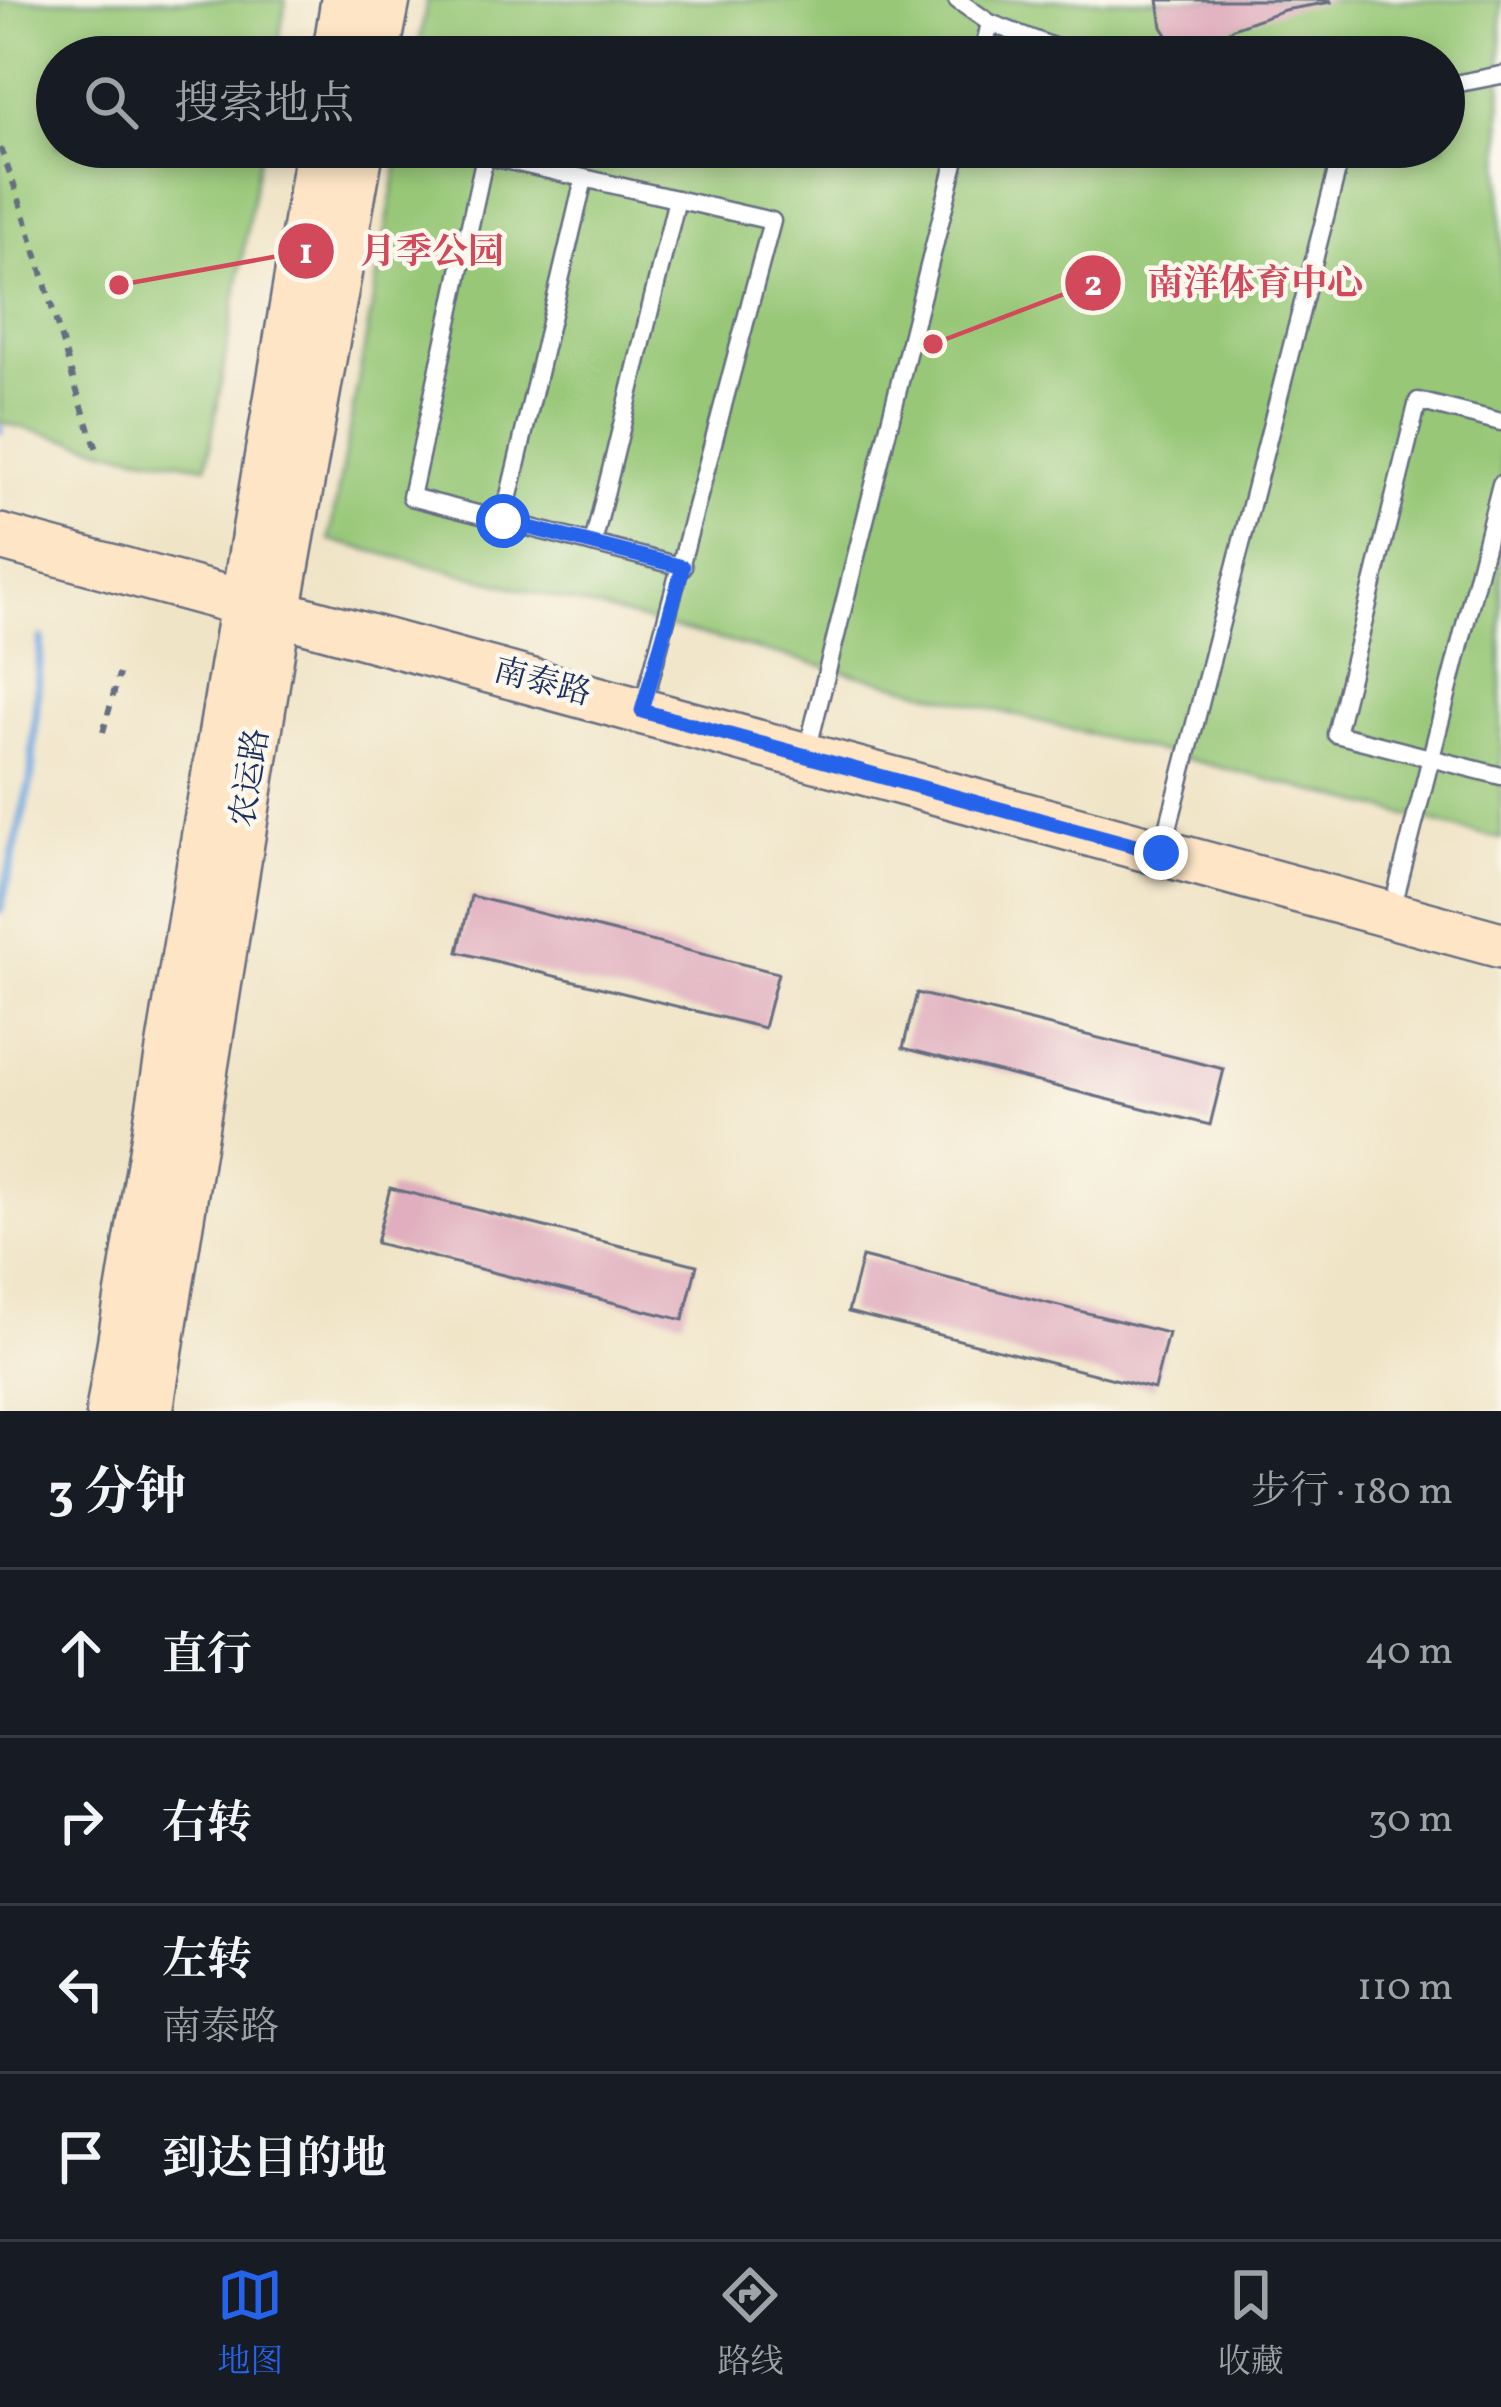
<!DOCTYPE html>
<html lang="zh">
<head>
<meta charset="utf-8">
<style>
	body { margin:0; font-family:Vollkorn,"Noto Serif SC",serif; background:#20242c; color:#f1f3f6 }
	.stop { position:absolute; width:36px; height:36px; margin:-27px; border:9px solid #2563eb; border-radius:50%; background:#fff }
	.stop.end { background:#2563eb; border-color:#fff; box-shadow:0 3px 12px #0008 }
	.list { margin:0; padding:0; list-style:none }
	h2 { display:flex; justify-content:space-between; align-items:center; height:156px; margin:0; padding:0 48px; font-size:51px }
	h2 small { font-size:39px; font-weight:400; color:#9ea1a6 }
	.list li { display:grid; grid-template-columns:78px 1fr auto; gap:36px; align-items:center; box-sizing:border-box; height:168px; padding:0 48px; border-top:3px solid #363941 }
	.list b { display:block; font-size:45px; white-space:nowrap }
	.list p { margin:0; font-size:39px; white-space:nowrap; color:#9ea1a6 }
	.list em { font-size:39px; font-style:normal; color:#9ea1a6 }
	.icon { flex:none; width:66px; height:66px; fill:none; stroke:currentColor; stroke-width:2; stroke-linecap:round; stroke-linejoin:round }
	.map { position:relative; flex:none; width:1501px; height:1411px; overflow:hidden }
	.search { position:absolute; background:#171b24; box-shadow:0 6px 18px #0003; left:36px; right:36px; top:36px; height:132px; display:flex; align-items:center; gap:30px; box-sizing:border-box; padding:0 42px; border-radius:66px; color:#9ea1a6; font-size:45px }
	.sheet { height:828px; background:#171b24 }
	nav { display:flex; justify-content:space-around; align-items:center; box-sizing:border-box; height:168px; border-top:3px solid #363941; background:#171b24; font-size:33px; color:#9ea1a6 }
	nav a { display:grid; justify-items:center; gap:6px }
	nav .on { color:#2563eb }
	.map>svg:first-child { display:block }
	.green { fill:#97c777; stroke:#597b6a; stroke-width:3 }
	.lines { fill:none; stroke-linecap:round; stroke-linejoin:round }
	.stream { stroke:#6ea4dc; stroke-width:9 }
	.building { fill:#e0aebe }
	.lane-casing { stroke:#666e82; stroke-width:21 }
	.secondary-casing { stroke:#666e82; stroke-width:50 }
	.path { stroke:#666e82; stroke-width:6; stroke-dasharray:9 9; stroke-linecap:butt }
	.lane { stroke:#fff; stroke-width:16 }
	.secondary { stroke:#fde5c5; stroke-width:45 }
	.route { stroke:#2563eb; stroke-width:15 }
	.labels { text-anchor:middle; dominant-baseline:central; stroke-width:9; stroke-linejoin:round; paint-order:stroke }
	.street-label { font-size:33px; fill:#1b2f5e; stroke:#fbf7ec }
	.leader { fill:none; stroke:#d1495b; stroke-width:4.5 }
	.callout-dot { fill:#d1495b; stroke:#fbf7ec; stroke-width:4.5 }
	.mark-label { font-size:36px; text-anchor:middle; font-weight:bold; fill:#fff }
	.callout-label { font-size:36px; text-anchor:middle; font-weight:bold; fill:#d1495b; stroke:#fbf7ec; stroke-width:9; stroke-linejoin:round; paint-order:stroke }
</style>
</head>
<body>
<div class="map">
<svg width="1501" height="1411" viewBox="0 0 1501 1411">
	<rect width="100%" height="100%" fill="#fbf7ec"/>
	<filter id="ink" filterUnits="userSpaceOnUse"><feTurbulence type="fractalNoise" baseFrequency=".00833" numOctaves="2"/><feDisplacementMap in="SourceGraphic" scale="24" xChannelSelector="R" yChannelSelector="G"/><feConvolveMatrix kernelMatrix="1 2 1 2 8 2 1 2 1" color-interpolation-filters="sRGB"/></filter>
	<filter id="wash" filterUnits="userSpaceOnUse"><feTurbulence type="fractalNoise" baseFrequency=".004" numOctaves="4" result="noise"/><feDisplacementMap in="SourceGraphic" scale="48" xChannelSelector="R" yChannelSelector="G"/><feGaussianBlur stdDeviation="2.7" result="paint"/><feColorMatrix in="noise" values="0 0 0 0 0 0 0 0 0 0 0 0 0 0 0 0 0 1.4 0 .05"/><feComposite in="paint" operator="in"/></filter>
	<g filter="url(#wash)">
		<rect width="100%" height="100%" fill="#f0e4c6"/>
		<!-- green -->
		<g class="green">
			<polygon points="0,0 286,0 276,57 57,57 57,147 261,147 207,466 118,452 0,422"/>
			<polygon points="427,0 1501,0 1501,839 329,540 401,147 1444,147 1444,57 417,57"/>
		</g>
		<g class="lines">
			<!-- stream -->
			<g class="stream">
				<polyline points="0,429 0,430"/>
				<polyline points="0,910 31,778 41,639"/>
			</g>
		</g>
		<g id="blocks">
			<!-- building -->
			<g class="building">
				<polygon points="1158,0 1330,0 1331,2 1284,10 1233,28 1195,57 1181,57 1162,27"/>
				<polygon points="471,896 778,973 764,1028 458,952"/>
				<polygon points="917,993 1224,1069 1210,1125 903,1048"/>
				<polygon points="390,1188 697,1265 683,1320 376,1243"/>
				<polygon points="862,1257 1168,1333 1154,1389 848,1312"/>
			</g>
		</g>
	</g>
	<g filter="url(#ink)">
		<use href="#blocks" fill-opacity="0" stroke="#666e82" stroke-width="3"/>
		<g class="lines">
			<defs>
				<g id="lane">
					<polyline points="957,0 990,23 1080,57"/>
					<polyline points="982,57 990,23"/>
					<polyline points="1444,86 1501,75"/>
					<polyline points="448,147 772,221 642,710"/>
					<polyline points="485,156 411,497 683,567"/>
					<polyline points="1501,422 1418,401 1336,734 1501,776"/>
					<polyline points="503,521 584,179"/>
					<polyline points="593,544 677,199"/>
					<polyline points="807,751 959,147"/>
					<polyline points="1162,852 1343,147"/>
					<polyline points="1391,914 1501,484"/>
				</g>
				<g id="secondary">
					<polyline points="335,57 344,0"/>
					<polyline points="376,57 387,0"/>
					<polyline points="0,537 1501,945"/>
					<polyline points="109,1411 319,147"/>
					<polyline points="150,1411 278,612 361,147"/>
				</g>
			</defs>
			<!-- lane casing -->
			<use href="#lane" class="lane-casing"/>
			<!-- secondary casing -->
			<use href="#secondary" class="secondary-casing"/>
			<!-- path -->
			<g class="path">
				<path d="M 0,148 C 40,247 60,352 98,452"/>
				<polyline points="103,732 119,674"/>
			</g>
			<!-- lane -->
			<use href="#lane" class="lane"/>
			<!-- secondary -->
			<use href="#secondary" class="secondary"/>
		</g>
	</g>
	<g class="lines" filter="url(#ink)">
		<!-- route -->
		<polyline class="route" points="503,521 683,567 642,711 1161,853"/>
	</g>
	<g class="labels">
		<!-- street labels -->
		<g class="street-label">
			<text transform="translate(542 684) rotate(15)">南泰路</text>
			<text transform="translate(252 778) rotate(-81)">农运路</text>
		</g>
	</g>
	<!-- callouts -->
	<path class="leader" d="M119 285L306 251M933 344L1093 283"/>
	<g class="callout-dot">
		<circle cx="119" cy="285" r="12"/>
		<circle cx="933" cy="344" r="12"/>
		<circle cx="306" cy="251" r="30"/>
		<circle cx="1093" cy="283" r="30"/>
	</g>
	<g class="mark-label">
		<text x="306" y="263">1</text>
		<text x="1093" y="295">2</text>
	</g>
	<g class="callout-label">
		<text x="432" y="263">月季公园</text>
		<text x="1255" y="295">南洋体育中心</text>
	</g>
</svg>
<div class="stop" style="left:503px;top:521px"></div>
<div class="stop end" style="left:1161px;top:853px"></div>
<div class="search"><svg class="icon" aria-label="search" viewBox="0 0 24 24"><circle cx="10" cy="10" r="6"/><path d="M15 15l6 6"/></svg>搜索地点</div>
</div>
<section class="sheet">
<h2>3 分钟<small>步行 · 180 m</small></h2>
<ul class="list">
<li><svg class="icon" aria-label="ahead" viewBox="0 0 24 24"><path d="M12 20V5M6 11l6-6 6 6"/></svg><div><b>直行</b></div><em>40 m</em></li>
<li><svg class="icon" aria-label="right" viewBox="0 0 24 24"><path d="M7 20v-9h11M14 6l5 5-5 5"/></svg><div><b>右转</b></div><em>30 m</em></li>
<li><svg class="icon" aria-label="left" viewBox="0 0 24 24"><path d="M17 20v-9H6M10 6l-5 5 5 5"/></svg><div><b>左转</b><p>南泰路</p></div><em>110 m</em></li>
<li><svg class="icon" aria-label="arrive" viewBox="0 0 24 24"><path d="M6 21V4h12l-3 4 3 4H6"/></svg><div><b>到达目的地</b></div></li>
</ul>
</section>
<nav>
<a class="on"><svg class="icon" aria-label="map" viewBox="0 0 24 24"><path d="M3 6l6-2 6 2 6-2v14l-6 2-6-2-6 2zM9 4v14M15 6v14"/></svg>地图</a>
<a><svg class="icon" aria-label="directions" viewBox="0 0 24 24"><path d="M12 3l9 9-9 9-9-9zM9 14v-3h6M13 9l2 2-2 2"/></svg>路线</a>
<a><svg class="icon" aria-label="saved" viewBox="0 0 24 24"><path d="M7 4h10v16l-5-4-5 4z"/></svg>收藏</a>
</nav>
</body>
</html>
